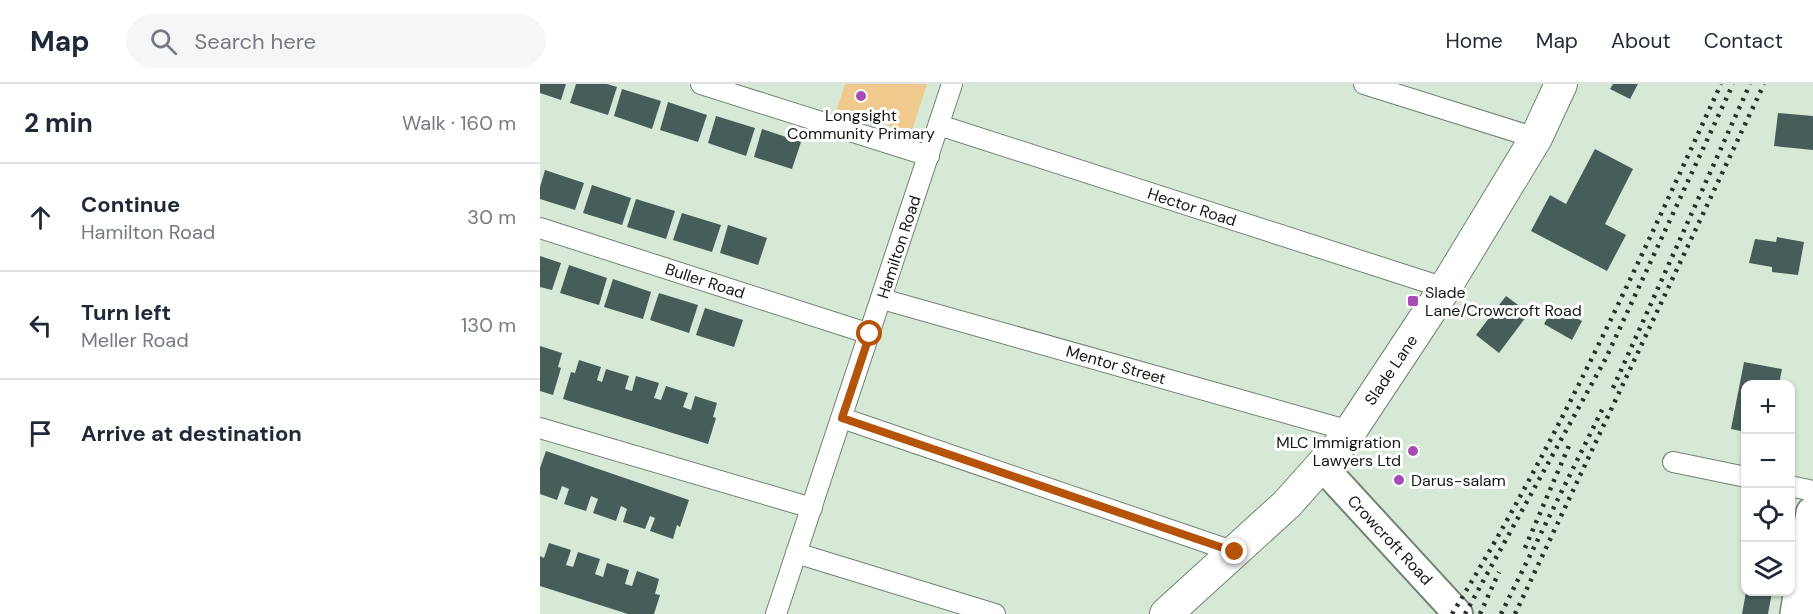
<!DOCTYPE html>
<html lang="en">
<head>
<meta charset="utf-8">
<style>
	body { margin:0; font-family:"DM Sans",sans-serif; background:#f6f6f7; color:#1f2937 }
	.controls { position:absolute; right:18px; bottom:18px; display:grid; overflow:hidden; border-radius:12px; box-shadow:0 2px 4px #0004 }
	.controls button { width:54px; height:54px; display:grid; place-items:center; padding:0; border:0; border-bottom:2px solid #e0e1e3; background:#fff; color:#1f2937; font:30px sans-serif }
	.stop { position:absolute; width:18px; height:18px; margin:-14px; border:4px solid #b45309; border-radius:50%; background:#fff }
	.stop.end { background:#b45309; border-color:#fff; box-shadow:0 2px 6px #0008 }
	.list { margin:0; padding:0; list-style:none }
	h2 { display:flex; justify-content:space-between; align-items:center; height:78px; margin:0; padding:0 24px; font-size:26px }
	h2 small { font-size:20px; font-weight:400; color:#747a83 }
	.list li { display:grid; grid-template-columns:39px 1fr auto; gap:18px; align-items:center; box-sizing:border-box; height:108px; padding:0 24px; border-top:2px solid #e0e1e3 }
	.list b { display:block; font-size:22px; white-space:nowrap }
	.list p { margin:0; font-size:20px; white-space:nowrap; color:#747a83 }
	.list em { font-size:20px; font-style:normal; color:#747a83 }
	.icon { flex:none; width:33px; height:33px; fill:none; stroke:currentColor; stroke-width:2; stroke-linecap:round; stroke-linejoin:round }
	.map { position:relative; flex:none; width:1273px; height:530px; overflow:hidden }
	header { display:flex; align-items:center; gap:36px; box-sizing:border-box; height:84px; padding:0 30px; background:#fff; border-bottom:2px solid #e0e1e3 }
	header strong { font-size:28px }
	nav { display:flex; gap:33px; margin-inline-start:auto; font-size:21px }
	.search { width:420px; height:54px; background:#f6f6f7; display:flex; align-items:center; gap:15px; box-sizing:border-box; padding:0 21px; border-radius:33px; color:#747a83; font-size:22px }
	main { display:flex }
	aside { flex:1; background:#fff }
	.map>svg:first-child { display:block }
	.green { fill:#f0c98c }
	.building { fill:#455e59 }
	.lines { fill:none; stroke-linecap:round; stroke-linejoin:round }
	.street-casing { stroke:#728374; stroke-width:22 }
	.secondary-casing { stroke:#728374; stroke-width:32 }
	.primary-casing { stroke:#728374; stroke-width:34 }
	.highway-casing { stroke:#728374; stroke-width:36 }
	.street { stroke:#fff; stroke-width:20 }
	.secondary { stroke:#fff; stroke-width:28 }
	.primary { stroke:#fff; stroke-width:32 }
	.highway { stroke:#fff; stroke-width:33 }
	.rail { stroke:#29322a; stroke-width:4.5; stroke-dasharray:3 6; stroke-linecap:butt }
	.route { stroke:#b45309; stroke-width:8 }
	.poi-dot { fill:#a74bb5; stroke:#fff; stroke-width:2 }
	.labels { text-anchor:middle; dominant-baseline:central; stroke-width:6; stroke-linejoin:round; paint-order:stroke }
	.poi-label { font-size:16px; fill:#111812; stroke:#fff; text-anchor:start }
	.street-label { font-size:16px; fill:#111812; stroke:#fff }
</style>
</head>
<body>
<header>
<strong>Map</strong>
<div class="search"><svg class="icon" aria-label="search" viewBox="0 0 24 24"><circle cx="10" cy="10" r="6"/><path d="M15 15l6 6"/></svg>Search here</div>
<nav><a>Home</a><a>Map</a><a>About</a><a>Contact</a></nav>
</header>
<main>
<aside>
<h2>2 min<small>Walk · 160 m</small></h2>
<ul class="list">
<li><svg class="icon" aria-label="ahead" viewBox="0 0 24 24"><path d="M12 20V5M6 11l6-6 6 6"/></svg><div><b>Continue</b><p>Hamilton Road</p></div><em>30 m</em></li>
<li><svg class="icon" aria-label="left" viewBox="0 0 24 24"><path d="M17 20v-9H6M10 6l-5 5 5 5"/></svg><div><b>Turn left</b><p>Meller Road</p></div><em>130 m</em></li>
<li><svg class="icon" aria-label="arrive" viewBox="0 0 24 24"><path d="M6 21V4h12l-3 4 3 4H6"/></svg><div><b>Arrive at destination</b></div></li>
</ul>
</aside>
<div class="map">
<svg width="1273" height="530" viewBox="0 0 1273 530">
	<rect width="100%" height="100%" fill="#d6e9d7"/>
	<!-- green -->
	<polygon class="green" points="305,0 387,0 371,49 297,25"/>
	<!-- building -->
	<g class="building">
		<polygon points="0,0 26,0 21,16 0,9"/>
		<polygon points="36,0 67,0 77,3 68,31 30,19"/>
		<polygon points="1073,0 1098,0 1090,15 1070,5"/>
		<polygon points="82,5 121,17 112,45 74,32"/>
		<polygon points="128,18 167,31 158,58 120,46"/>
		<polygon points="1238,29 1273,32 1273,66 1234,62"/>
		<polygon points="176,32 215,44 206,72 168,59"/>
		<polygon points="222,45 261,58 252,85 214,73"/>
		<polygon points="1055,65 1093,85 1065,140 1086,151 1067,187 991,147 1010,111 1026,120"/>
		<polygon points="5,86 44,99 35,126 0,115 0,103"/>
		<polygon points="52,101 91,114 82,141 43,129"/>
		<polygon points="96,115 135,127 126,155 87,143"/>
		<polygon points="142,129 181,141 172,168 133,156"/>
		<polygon points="188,141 227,154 218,181 180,169"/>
		<polygon points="1237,153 1264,158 1258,191 1232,188 1232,183 1209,179 1215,155 1236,158"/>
		<polygon points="0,172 21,179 12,206 0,203"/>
		<polygon points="29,181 67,194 59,221 20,209"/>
		<polygon points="73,195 111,208 103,235 64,223"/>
		<polygon points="119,209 158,221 149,249 110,236"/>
		<polygon points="966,212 989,229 959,269 936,251"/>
		<polygon points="1014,222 1042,237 1032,256 1004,240"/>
		<polygon points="165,224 203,236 194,263 156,251"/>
		<polygon points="0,262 22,269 18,283 21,284 13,311 0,307"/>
		<polygon points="39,276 61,283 57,296 62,298 66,285 89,292 85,305 92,307 96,292 119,299 114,314 121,316 126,302 148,309 143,323 151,326 155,312 177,319 173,333 176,334 168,360 23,315 31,288 35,289"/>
		<polygon points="1204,278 1242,285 1239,300 1206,300 1206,348 1191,345"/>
		<polygon points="6,367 149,416 140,443 137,441 133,455 110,447 115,434 110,432 105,445 83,438 87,425 81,422 76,437 53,429 58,415 51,412 46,427 24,420 29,405 22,402 17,416 0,410 0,384"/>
		<polygon points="9,459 31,466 26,481 33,483 38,468 60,475 55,490 63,493 67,479 89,486 85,500 92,502 97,487 119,495 115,510 120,511 114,530 88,530 0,502 0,472 4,474"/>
		<polygon points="1206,508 1232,508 1228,530 1202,530"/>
	</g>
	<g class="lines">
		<defs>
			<g id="street">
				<polyline points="161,0 389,72"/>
				<polyline points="824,0 996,54"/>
				<polyline points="399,41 905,204"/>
				<polyline points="0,144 330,250"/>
				<polyline points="342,215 810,347"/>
				<polyline points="302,334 695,468"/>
				<polyline points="0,344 272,424"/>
				<polyline points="1133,378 1206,393"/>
				<polyline points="1250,402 1273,407"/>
				<polyline points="256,469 455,530"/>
				<polyline points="236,530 412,0"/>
			</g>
			<polyline id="secondary" points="781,381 918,530"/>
			<polyline id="primary" points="626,530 747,420 805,355 905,204 996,54 1021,0"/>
			<polyline id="highway" points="1257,530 1273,429"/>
		</defs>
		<!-- street casing -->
		<use href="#street" class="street-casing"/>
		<!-- secondary casing -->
		<use href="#secondary" class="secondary-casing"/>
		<!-- primary casing -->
		<use href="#primary" class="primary-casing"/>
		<!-- highway casing -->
		<use href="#highway" class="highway-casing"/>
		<!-- street -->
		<use href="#street" class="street"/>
		<!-- secondary -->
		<use href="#secondary" class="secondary"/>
		<!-- primary -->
		<use href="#primary" class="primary"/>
		<!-- highway -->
		<use href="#highway" class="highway"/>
		<!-- rail -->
		<g class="rail">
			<polyline points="1073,304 1210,0"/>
			<polyline points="985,464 1031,357"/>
			<path d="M 912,530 C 1016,361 1098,180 1181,0"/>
			<polyline points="925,530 1066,274 1193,0"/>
			<polyline points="940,530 959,488"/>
			<polyline points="961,530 1064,322"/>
			<polyline points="975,530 1224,0"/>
		</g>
	</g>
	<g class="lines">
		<!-- route -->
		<polyline class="route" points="330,250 302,334 695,468"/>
	</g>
	<!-- markers -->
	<g class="poi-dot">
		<circle cx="321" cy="12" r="6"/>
		<rect x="867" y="211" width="12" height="12" rx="3"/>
		<circle cx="873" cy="367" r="6"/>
		<circle cx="859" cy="396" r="6"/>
	</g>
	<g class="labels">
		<!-- poi labels -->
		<g class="poi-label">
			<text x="321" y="31" text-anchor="middle">Longsight<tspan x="321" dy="18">Community Primary</tspan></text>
			<text x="885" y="208">Slade<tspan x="885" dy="18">Lane/Crowcroft Road</tspan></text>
			<text x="861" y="358" text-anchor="end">MLC Immigration<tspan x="861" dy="18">Lawyers Ltd</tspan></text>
			<text x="871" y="396">Darus-salam</text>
		</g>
		<!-- street labels -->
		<g class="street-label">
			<text transform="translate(652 123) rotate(18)">Hector Road</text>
			<text transform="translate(359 163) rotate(-72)">Hamilton Road</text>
			<text transform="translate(165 197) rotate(18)">Buller Road</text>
			<text transform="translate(576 281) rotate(16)">Mentor Street</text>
			<text transform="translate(851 286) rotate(-56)">Slade Lane</text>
			<text transform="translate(850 456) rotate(47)">Crowcroft Road</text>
		</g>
	</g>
</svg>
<div class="controls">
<button>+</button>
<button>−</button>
<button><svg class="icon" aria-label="locate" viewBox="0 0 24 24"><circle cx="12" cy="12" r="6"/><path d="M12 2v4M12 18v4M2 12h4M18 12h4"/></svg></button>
<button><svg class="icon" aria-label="layers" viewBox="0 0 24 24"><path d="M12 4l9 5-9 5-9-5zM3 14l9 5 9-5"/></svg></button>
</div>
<div class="stop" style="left:330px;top:250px"></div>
<div class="stop end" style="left:695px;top:468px"></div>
</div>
</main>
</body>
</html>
